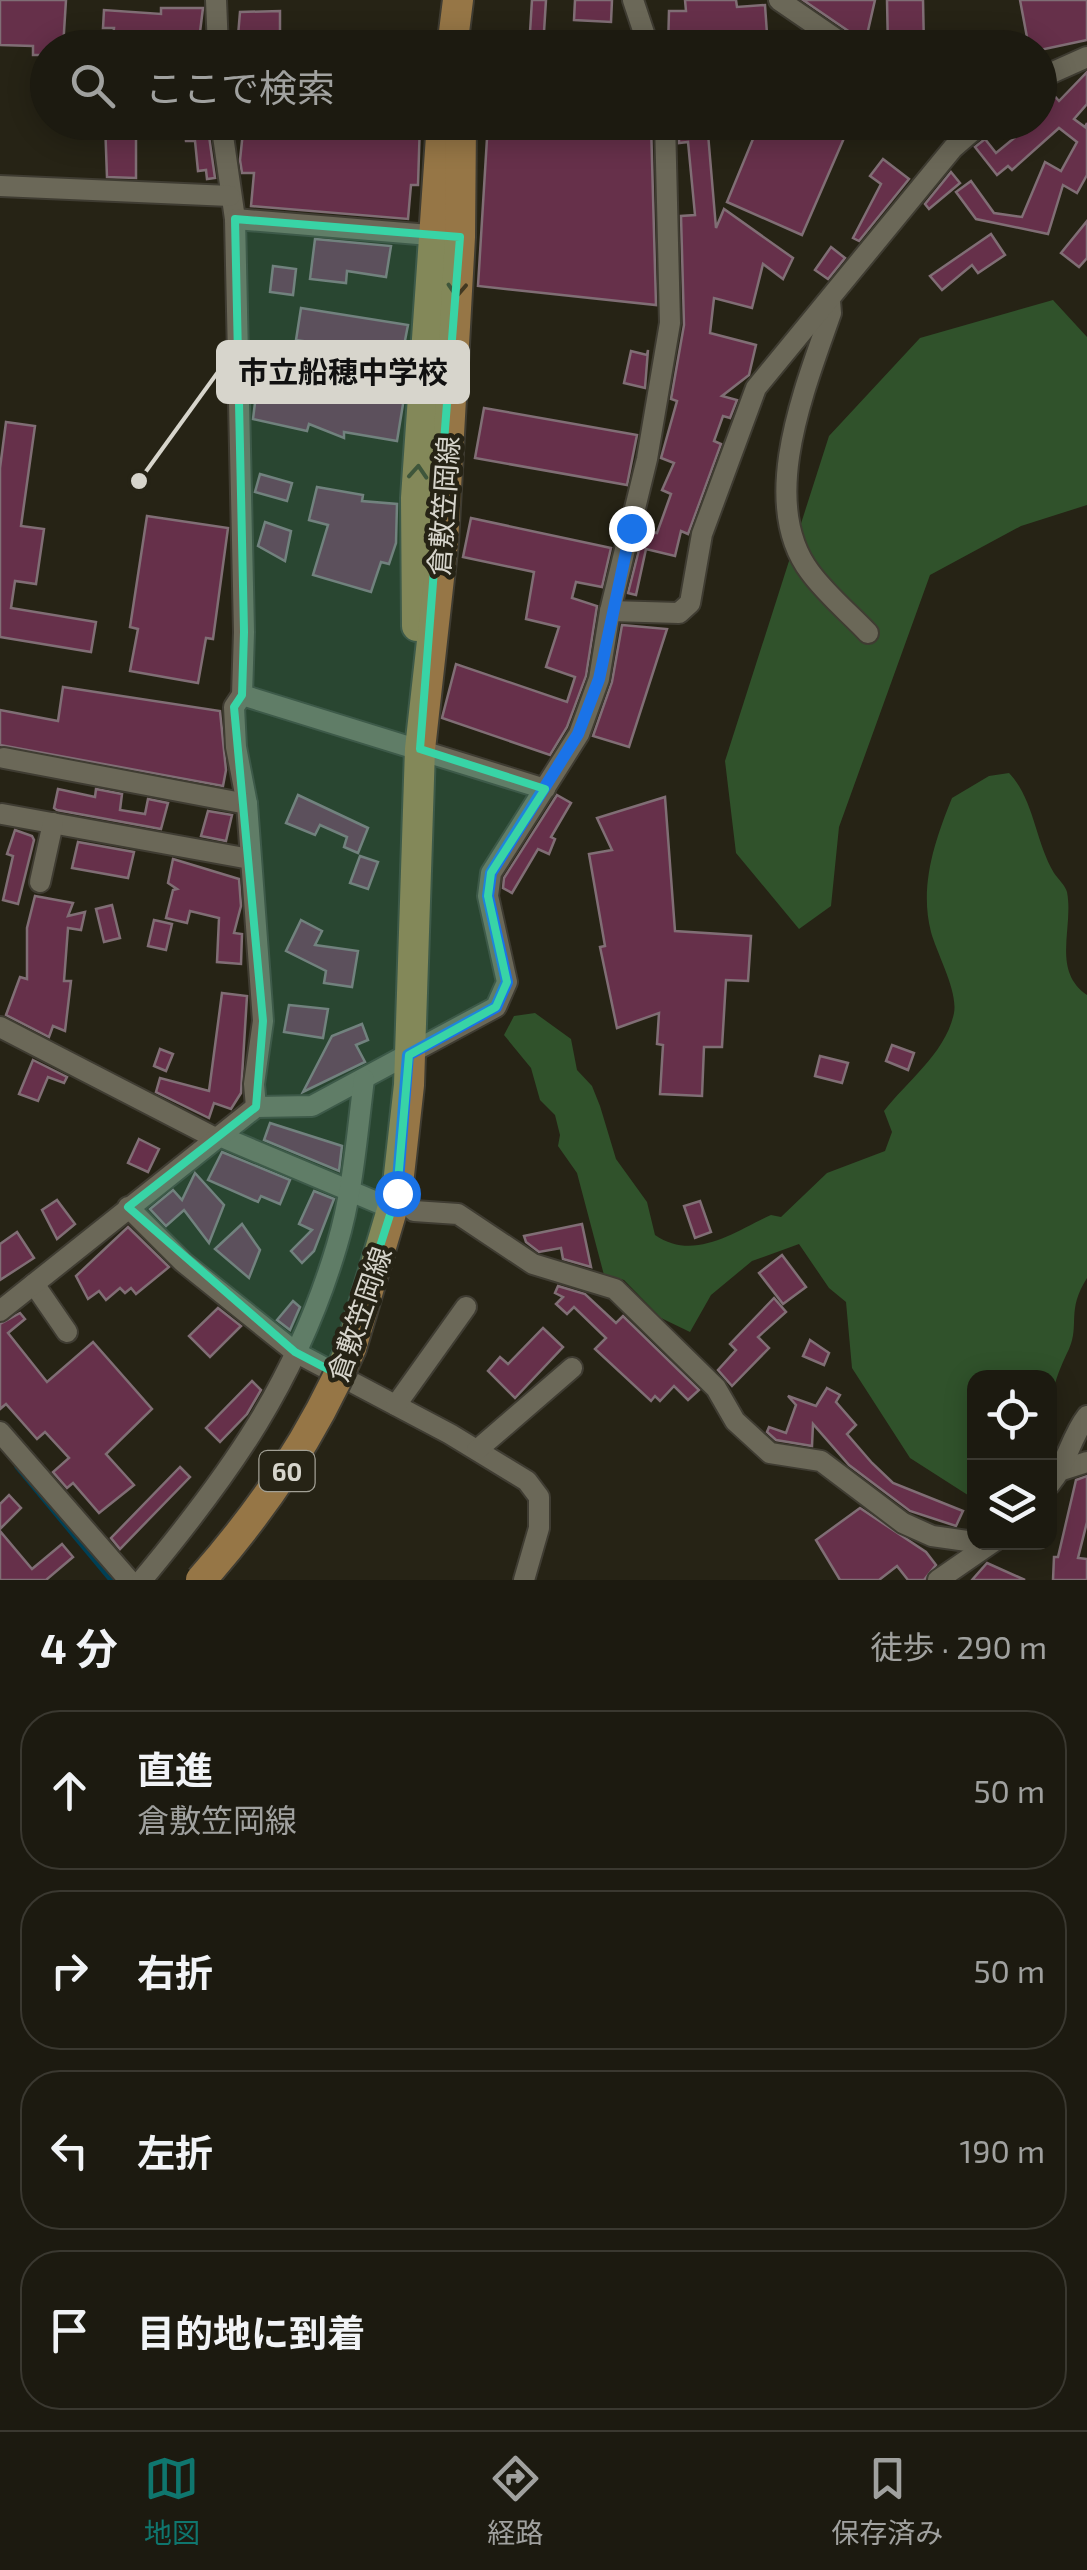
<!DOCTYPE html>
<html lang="ja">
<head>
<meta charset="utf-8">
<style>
	body { margin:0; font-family:"Exo 2","Noto Sans JP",sans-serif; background:#29271e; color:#f1f3f6 }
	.controls { position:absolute; right:30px; bottom:30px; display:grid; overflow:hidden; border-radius:20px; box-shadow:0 5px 25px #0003 }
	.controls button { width:90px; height:90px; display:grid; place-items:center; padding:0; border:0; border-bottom:2px solid #3a3830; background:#1c1a10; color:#f1f3f6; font:50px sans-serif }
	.stop { position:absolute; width:30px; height:30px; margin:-22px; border:8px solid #1a73e8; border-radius:50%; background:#fff }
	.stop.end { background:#1a73e8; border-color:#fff; box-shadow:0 2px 10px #0008 }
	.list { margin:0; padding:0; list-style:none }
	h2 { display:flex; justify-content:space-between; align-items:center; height:130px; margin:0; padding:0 40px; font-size:42px }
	h2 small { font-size:32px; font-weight:400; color:#a0a19f }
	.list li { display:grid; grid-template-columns:65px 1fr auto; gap:30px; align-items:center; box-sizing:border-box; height:160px; margin:0 20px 20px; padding:0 20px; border:2px solid #3a3830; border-radius:40px }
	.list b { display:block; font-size:38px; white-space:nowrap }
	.list p { margin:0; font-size:32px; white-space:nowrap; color:#a0a19f }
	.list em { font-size:32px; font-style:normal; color:#a0a19f }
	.icon { flex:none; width:55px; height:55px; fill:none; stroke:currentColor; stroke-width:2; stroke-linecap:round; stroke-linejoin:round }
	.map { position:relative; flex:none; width:1087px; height:1580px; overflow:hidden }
	.search { position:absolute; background:#1c1a10; box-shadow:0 5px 25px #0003; left:30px; right:30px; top:30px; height:110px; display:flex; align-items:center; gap:25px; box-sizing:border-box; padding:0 35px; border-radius:55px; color:#a0a19f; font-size:38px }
	.sheet { height:850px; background:#1c1a10 }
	nav { display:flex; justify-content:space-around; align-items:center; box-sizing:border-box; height:140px; border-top:2px solid #3a3830; background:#1c1a10; font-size:28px; color:#a0a19f }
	nav a { display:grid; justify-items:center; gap:5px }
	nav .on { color:#0f766e }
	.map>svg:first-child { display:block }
	.green { fill:#30522b }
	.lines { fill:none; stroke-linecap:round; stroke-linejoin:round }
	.stream { stroke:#004056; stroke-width:5 }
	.building { fill:#66304a; stroke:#806e75; stroke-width:2.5 }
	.minor-casing { stroke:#3f3c32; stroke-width:24 }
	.primary-casing { stroke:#3f3c32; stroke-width:34 }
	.minor { stroke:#6b6858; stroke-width:20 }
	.primary { stroke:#967646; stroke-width:30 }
	.primary-bridge-casing { stroke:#3f3c32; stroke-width:34; stroke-linecap:butt }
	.primary-bridge { stroke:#967646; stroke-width:30 }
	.oneway { stroke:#423821 }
	.route { stroke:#1a73e8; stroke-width:12 }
	.marked { fill:#38d4a6; fill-opacity:0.2; stroke:#38d4a6; stroke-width:8; stroke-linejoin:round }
	.labels { text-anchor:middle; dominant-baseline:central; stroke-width:9; stroke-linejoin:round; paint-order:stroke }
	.shield { fill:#262315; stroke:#a2a095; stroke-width:2.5 }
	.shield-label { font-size:25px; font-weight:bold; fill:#d7d5cc }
	.street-label { font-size:28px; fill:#d7d5cc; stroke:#262315 }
	.leader { fill:none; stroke:#d7d5cc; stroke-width:4 }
	.callout-dot { fill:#d7d5cc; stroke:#262315; stroke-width:4 }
	.callout { fill:#d7d5cc; stroke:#d7d5cc; stroke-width:4 }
	.callout-label { font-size:30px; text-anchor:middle; font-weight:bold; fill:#111 }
</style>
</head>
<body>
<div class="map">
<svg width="1087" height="1580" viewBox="0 0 1087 1580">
	<rect width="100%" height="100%" fill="#262315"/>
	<!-- green -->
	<g class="green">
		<polygon points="1053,300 1087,337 1087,505 1021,526 930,575 839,827 831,906 799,929 736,853 725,761 829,436 920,338"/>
		<path d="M 1009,773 C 1034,799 1035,841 1054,873 C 1058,879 1065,885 1067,892 C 1074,928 1051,970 1087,995 L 1087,1278 C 1066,1311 1080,1324 1069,1349 C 1057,1374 1051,1390 1050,1419 L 1050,1378 L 974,1378 L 974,1499 L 910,1458 L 852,1368 L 846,1302 L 829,1288 L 799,1244 L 752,1261 L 711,1295 L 690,1332 L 661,1318 L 624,1280 L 604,1275 L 577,1173 L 558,1146 L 560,1135 L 555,1115 L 540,1100 L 531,1068 L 504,1035 L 514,1016 L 535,1013 L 571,1039 L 577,1070 L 592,1086 L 600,1106 L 616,1159 L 647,1202 L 655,1235 C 694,1262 734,1232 771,1215 L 781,1217 L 827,1173 L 885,1151 L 892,1132 L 884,1111 C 906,1082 946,1053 954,1013 C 958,991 937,954 931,932 C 919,886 935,840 952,798 L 989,776 Z"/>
	</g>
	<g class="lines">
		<!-- stream -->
		<polyline class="stream" points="17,1467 111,1580"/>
	</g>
	<!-- building -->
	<g class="building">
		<polygon points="0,0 66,0 63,48 48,48 48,55 33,55 33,46 0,45"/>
		<polygon points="532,0 546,0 543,48 529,48"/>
		<polygon points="575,0 612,0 611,22 574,20"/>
		<polygon points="685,0 736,0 737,7 765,5 768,48 668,48 669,11 686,11"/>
		<polygon points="803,0 875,0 864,48 857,37"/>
		<polygon points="887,0 923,0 924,48 888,48"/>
		<polygon points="1020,0 1087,0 1087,40 1040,50 1029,48"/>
		<polygon points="161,8 203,8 198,48 112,48 114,28 103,28 104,10 161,14"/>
		<polygon points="280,11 280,47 237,48 240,12"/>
		<polygon points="1087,72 1087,104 1074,119 1085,127 1087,123 1087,175 1077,193 1063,185 1048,234 976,219 956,192 971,181 994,213 1022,217 1045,162 1061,171 1077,142 1059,128 1012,170 1008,166 997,175 975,147 985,139 996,153 1024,130 1018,122 1040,122 1040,105 1052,93 1059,101"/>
		<polygon points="105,122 136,122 136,178 107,177"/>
		<polygon points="201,122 207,122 215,178 207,179 206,170 198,171 195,141 186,141 184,124"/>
		<polygon points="244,122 420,122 418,185 411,185 408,219 251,206 254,173 242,173 240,160"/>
		<polygon points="488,122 651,123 656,305 478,286"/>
		<polygon points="686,122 707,122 716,228 724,209 793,258 783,279 763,264 752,308 714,298 710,333 756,345 749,375 722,396 737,400 730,418 723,416 714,441 721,444 688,534 681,531 675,556 646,549 636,595 628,593 644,530 657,533 671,494 662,490 674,463 661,458 677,401 671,399 684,325 681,216 695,215 688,142 679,143 679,129 687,129"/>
		<polygon points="760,122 851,122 802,235 727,202"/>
		<polygon points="883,159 909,179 859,241 853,238 881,184 870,176"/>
		<polygon points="951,172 960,183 929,209 925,204"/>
		<polygon points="1087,221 1087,258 1079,267 1061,253"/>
		<polygon points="991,234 1005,255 978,273 972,265 942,290 930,276"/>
		<polygon points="315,239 391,246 386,277 347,271 346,283 310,279"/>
		<polygon points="831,247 845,258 828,279 815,270"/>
		<polygon points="273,266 296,269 293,295 270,292"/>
		<polygon points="301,308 408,325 402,356 296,340"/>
		<polygon points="648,350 645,388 624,383 631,351 647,355"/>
		<polygon points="259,370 404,398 397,441 344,432 344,438 309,424 307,431 253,419"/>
		<polygon points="484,408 637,435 627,485 475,458"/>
		<polygon points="6,422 35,426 21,526 44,529 36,584 15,581 11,608 96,622 91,652 0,637 0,468"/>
		<polygon points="260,474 292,483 287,501 255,492"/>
		<polygon points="317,487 363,495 362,501 397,504 396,543 389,564 381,562 371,592 313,575 328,525 309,520"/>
		<polygon points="147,516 228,528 213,639 206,638 198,683 130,671 138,629 130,627"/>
		<polygon points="471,518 611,548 602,587 576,582 572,598 597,606 586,676 567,727 550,755 442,718 456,664 567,702 575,677 546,667 559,627 526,619 534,572 463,557"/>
		<polygon points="265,522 291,531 285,561 258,546"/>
		<polygon points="622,625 667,629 629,747 593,736 612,682"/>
		<polygon points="63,687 220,711 226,770 223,786 0,745 0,710 58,721"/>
		<polygon points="58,789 95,797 96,789 122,794 120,810 145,814 148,799 168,803 161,829 57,810 54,808"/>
		<polygon points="298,795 368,828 358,853 344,847 347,837 320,825 315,835 286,823"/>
		<polygon points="557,795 571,803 551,837 555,839 549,854 538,849 512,893 503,888 504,878"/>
		<polygon points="665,797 675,931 751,936 748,981 726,980 722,1047 704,1047 702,1096 660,1094 663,1045 657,1044 659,1013 617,1028 600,947 605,946 589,854 612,850 597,818"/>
		<polygon points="208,811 232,815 226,841 201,836"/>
		<polygon points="15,830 32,836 34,840 18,904 3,900 13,856 7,854"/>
		<polygon points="78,842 134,852 128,878 72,868"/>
		<polygon points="360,856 378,862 368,889 350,883"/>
		<polygon points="173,859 239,879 241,906 234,933 242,934 241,964 217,962 219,918 190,911 187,923 166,918 173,890 177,889 168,883"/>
		<polygon points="35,896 73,903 68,916 85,912 81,930 68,928 64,981 71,981 65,1031 53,1026 49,1037 6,1015 20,977 27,979 27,928"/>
		<polygon points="112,905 120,938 104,942 96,909"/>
		<polygon points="154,920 172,924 166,950 148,946"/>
		<polygon points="301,920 322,931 315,945 358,951 352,987 324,983 326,971 286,951"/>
		<polygon points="222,993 247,996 241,1093 231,1109 214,1103 209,1118 156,1092 160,1078 209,1091"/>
		<polygon points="289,1005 328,1009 323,1038 284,1032"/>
		<polygon points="362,1024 368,1040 356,1045 365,1062 303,1092 332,1036"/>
		<polygon points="892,1045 914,1053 908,1070 886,1061"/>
		<polygon points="160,1049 173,1054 166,1071 154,1066"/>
		<polygon points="820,1056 848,1063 842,1083 815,1076"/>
		<polygon points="33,1060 67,1077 64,1083 48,1077 38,1101 19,1094"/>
		<polygon points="270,1123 342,1146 339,1171 264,1140"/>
		<polygon points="139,1139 159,1149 148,1172 128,1163"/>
		<polygon points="222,1152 290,1180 280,1204 261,1196 258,1202 208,1180"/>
		<polygon points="195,1173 224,1205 209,1243 184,1210 166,1226 150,1209 173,1190 182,1200"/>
		<polygon points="314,1191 334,1199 314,1251 302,1263 291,1251 312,1230 299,1224"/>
		<polygon points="57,1200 75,1224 57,1239 42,1210"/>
		<polygon points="700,1201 711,1232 695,1238 684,1206"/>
		<polygon points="242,1224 260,1250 249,1278 215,1249"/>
		<polygon points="582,1224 591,1267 563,1259 561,1248 539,1252 526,1242 524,1236"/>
		<polygon points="128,1227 169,1267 136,1294 131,1288 125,1293 120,1288 106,1300 99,1291 88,1299 76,1276"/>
		<polygon points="17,1232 34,1258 0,1280 0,1244"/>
		<polygon points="782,1255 806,1287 783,1304 759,1273"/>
		<polygon points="558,1286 585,1294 616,1323 623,1316 699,1390 688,1400 674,1386 660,1401 655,1396 651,1401 595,1349 606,1338 574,1307 567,1314 556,1304 563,1297 555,1293"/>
		<polygon points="774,1298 786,1312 758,1337 769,1348 732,1386 718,1370 736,1350 730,1344"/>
		<polygon points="293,1301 300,1307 290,1330 277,1320"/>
		<polygon points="218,1308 241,1326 210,1357 189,1336"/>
		<polygon points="20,1313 25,1319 8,1333 47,1382 93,1342 152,1409 106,1454 134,1485 99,1513 73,1483 67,1488 53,1472 69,1458 45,1432 37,1439 6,1404 0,1409 0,1324"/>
		<polygon points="543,1328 563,1347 515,1398 488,1371 500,1357 508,1364"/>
		<polygon points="810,1340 829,1353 824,1365 803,1356"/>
		<polygon points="252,1381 261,1390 247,1414 220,1442 206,1428"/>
		<polygon points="827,1388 840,1395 836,1402 856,1425 847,1434 872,1463 893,1483 963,1511 956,1526 910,1511 849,1465 813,1424 812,1446 776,1440 767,1432 769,1427 786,1433 796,1405 788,1396 816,1406"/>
		<polygon points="180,1467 190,1477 120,1549 111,1538"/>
		<polygon points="1087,1476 1087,1522 1078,1558 1087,1559 1087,1580 1053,1580 1054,1557 1058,1557 1076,1480"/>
		<polygon points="9,1495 21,1508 0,1529 0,1504"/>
		<polygon points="860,1508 926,1552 936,1565 924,1580 908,1580 897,1566 879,1580 840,1580 816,1540"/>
		<polygon points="0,1531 32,1569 62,1544 73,1557 46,1580 0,1580"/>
		<polygon points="987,1563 1025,1580 972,1580"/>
	</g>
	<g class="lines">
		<defs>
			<g id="minor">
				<polyline points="216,0 218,48"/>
				<polyline points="633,0 649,48"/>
				<polyline points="779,0 849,48"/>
				<polyline points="1040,78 1087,57"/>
				<polyline points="221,122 235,219 244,632 242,695 234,707 236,747 247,804 263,1021 254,1084 256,1107"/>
				<polyline points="0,186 230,196"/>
				<polyline points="235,219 442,236"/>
				<path d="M 830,301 L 831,313 C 806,385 757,502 810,572 C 826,594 849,613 868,633"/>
				<polyline points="610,611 679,613 690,603 702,534 756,388 953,148 983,122"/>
				<polyline points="242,695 545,789"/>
				<polyline points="4,758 247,804"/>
				<polyline points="2,814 250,859"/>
				<polyline points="40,882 53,823"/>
				<polyline points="0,1027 215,1138"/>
				<polyline points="222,1137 381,1204"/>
				<polyline points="128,1207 183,1262 295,1352 450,1434 527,1481 539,1497 539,1528 524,1580"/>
				<polyline points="414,1211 458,1214 533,1264 615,1289 716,1388 735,1421 770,1453 821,1461 903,1523 932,1536 974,1542"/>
				<polyline points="34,1284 67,1332"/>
				<polyline points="0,1311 256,1107 312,1106 496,1007 507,982 488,896 491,873 579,734 599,679 610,611 647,459 670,323 665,122"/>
				<polyline points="396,1405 466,1307"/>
				<polyline points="0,1432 129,1580"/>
				<polyline points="477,1450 572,1368"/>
				<polyline points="1062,1470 1087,1462"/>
				<path d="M 1050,1484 C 1067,1464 1070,1438 1087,1416"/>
				<path d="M 142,1580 C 231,1473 297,1380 337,1245 C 353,1192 357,1134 364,1079"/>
				<polyline points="938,1580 993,1542"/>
			</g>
			<g id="primary">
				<polyline points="452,48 458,0"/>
				<polyline points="417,626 416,498 442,122"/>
				<polyline points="351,1348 397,1193 409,1085 420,749 443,542 460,237 461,122"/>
			</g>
		</defs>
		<!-- minor casing -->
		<use href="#minor" class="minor-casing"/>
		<!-- primary casing -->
		<use href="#primary" class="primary-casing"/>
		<!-- minor -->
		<use href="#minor" class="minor"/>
		<!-- primary -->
		<use href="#primary" class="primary"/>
		<defs>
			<path id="primary-bridge" d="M 201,1580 C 264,1508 313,1436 351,1348"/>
		</defs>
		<!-- primary-bridge casing -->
		<use href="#primary-bridge" class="primary-bridge-casing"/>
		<!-- primary-bridge -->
		<use href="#primary-bridge" class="primary-bridge"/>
	</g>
	<!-- one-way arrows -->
	<defs><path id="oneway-chevron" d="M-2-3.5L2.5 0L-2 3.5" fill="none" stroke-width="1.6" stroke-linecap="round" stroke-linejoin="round" transform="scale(2.5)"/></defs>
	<g class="oneway">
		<use href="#oneway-chevron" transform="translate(457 290) rotate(93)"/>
		<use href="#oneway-chevron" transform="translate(418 472) rotate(-86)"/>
	</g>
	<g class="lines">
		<!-- route -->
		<polyline class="route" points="397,1193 408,1055 496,1007 507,982 488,896 491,873 578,734 599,679 631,528"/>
	</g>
	<!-- marked area -->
	<path class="marked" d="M 235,219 L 460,237 L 420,749 L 545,789 L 491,873 L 488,896 L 507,982 L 496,1007 L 409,1055 L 397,1193 L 339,1375 L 295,1352 L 128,1207 L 256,1107 L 263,1021 L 234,707 L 242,695 L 244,632 Z"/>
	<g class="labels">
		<!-- shield labels -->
		<rect class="shield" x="259.5" y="1451" width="55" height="40" rx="8"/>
		<g class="shield-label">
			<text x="287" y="1471">60</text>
		</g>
		<!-- street labels -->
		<g class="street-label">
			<text transform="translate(443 506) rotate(-86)">倉敷笠岡線</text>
			<text transform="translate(359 1314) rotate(-71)">倉敷笠岡線</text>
		</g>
	</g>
	<!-- callouts -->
	<path class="leader" d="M139 481L218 372"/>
	<circle class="callout-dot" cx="139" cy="481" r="10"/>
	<rect class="callout" x="218" y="342" width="250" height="60" rx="10"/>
	<g class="callout-label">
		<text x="343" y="383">市立船穂中学校</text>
	</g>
</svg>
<div class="controls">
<button><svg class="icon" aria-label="locate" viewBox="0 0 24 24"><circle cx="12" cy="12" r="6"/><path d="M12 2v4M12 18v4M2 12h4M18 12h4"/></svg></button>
<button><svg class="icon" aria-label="layers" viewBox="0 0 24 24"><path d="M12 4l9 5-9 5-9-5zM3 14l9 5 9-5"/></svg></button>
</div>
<div class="stop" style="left:397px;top:1193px"></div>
<div class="stop end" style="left:631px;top:528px"></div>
<div class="search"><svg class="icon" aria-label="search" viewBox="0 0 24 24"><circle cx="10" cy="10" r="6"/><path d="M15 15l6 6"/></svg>ここで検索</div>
</div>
<section class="sheet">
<h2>4 分<small>徒歩 · 290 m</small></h2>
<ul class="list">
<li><svg class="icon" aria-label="ahead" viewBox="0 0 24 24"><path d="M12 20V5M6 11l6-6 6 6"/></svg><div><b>直進</b><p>倉敷笠岡線</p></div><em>50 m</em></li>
<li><svg class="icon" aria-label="right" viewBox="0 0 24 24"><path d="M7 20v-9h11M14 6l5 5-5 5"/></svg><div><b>右折</b></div><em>50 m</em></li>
<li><svg class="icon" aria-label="left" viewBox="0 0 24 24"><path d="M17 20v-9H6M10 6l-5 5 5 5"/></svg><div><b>左折</b></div><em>190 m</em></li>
<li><svg class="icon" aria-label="arrive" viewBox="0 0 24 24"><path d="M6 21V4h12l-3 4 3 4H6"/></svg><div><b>目的地に到着</b></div></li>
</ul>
</section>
<nav>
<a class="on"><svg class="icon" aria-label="map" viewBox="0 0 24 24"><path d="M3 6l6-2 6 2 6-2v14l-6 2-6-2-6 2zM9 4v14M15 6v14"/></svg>地図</a>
<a><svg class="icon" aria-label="directions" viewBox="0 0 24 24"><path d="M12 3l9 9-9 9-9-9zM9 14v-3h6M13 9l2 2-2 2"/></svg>経路</a>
<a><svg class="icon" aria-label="saved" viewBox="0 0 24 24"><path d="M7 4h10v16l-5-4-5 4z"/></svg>保存済み</a>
</nav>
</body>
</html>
